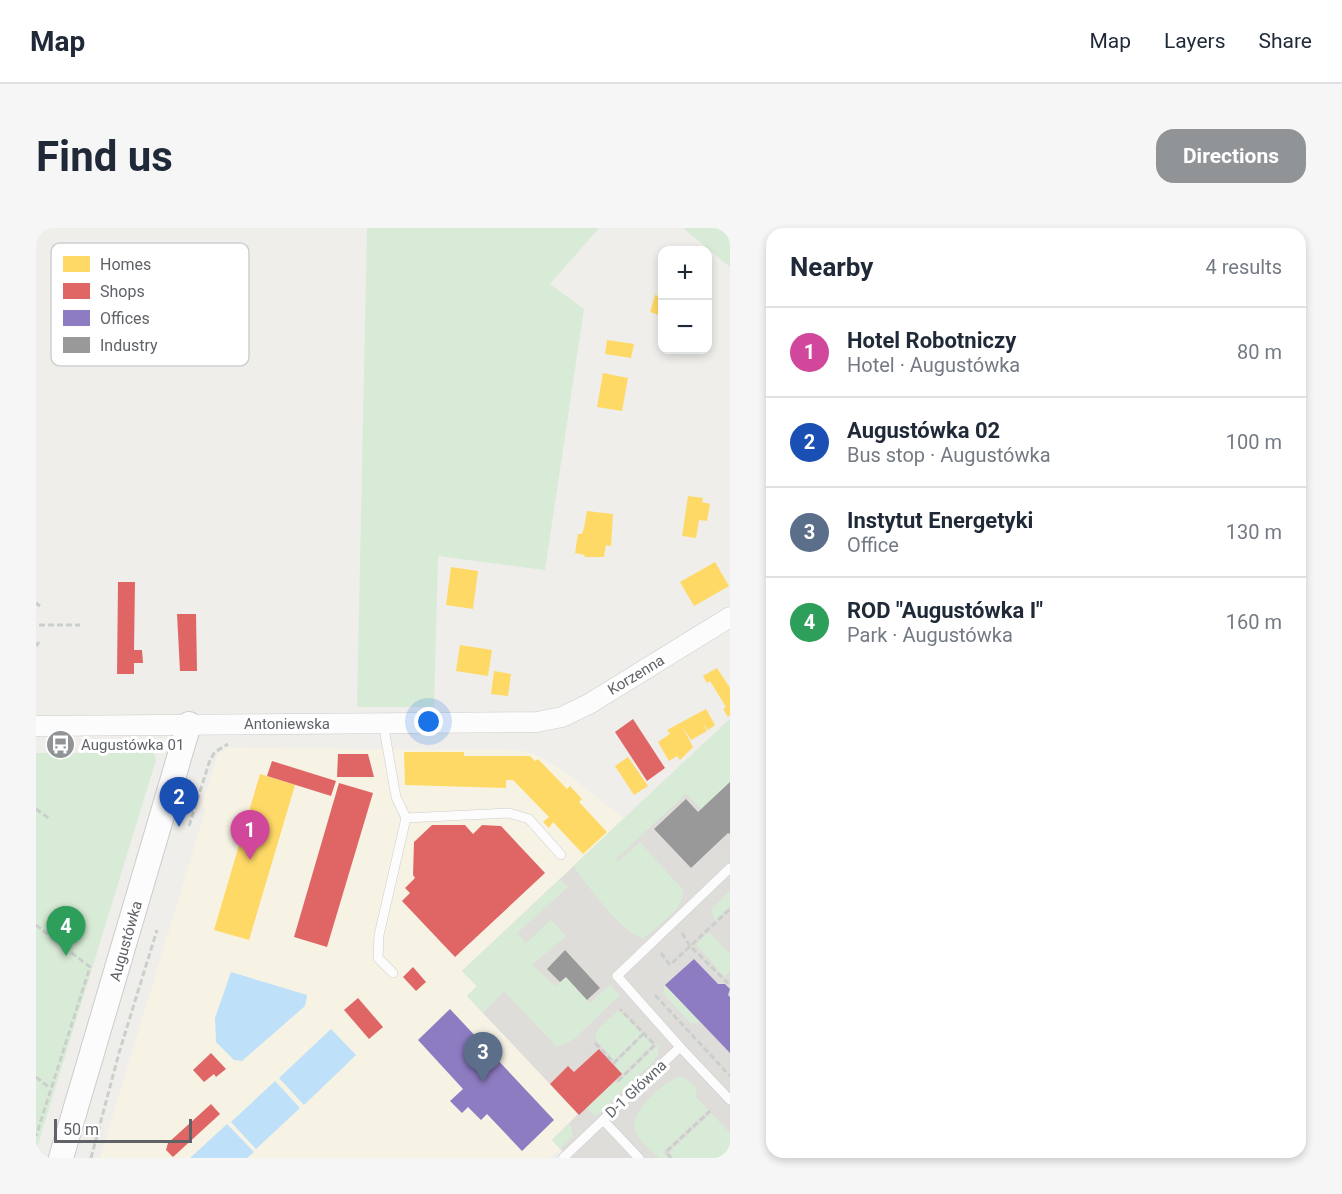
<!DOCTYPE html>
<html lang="en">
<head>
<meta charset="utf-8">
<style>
	body { margin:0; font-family:Roboto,sans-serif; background:#f6f6f7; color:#1f2937 }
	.controls { position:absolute; right:18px; top:18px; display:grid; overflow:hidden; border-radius:12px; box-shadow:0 3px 9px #0003 }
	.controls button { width:54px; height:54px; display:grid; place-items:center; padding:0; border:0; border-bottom:2px solid #e0e1e3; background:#fff; color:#1f2937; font:30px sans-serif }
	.scale { position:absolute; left:18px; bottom:15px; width:138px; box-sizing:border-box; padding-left:6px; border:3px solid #5f6368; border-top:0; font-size:16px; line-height:21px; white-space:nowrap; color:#5f6368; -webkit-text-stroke:4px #fff; paint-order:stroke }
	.you { position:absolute; left:393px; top:494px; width:21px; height:21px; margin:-15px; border:4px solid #fff; border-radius:50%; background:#1a73e8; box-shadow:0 0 0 9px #1a73e833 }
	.badge { display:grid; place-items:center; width:39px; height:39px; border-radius:50%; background:#919496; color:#fff; font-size:20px; font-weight:700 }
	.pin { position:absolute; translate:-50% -50px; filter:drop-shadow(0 2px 3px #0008) }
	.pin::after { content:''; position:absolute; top:32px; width:21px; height:18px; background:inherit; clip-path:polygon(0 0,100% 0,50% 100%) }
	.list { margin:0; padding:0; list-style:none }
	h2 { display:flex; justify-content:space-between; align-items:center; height:78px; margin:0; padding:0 24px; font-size:26px }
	h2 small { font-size:20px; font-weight:400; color:#747a83 }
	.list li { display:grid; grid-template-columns:39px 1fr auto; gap:18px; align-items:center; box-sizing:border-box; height:90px; padding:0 24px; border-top:2px solid #e0e1e3 }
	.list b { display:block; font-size:22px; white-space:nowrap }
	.list p { margin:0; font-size:20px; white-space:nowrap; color:#747a83 }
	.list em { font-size:20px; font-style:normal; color:#747a83 }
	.map { position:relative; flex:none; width:694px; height:930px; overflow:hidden; border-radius:18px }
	header { display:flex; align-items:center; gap:36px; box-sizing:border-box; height:84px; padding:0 30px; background:#fff; border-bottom:2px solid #e0e1e3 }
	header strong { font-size:28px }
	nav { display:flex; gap:33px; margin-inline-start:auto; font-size:21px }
	.intro { display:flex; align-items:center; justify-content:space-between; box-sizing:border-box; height:144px; padding:0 36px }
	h1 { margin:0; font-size:42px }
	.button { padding:15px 27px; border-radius:18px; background:#919496; color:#fff; font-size:21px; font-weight:700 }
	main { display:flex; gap:36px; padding:0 36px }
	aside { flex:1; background:#fff; border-radius:18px; box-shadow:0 3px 9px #0003 }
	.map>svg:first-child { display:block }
	.commercial { fill:#f7f3e4 }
	.industrial { fill:#dfddda }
	.green { fill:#d8ebd6 }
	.water { fill:#bfe0f9 }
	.homes { fill:#ffd966 }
	.shops { fill:#e06666 }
	.offices { fill:#8e7cc3 }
	.industry { fill:#999 }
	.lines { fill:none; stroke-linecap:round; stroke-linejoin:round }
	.service-casing { stroke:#cbcccc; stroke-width:10 }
	.minor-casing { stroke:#cbcccc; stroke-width:21 }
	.tertiary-casing { stroke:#cbcccc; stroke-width:26 }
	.path { stroke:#cacfcc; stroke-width:3; stroke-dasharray:6 3; stroke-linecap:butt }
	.service { stroke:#fdfcfc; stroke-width:9 }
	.minor { stroke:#fdfcfc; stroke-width:20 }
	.tertiary { stroke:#fdfcfc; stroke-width:24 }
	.labels { text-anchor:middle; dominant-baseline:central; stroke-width:6; stroke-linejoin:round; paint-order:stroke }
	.street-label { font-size:15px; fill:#5f6368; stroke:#fff }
	.poi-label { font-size:15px; fill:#5f6368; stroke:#fff; text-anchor:start }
	.key { fill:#fff; stroke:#cfd0d2; stroke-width:1.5 }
	.key-label { font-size:16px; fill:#5f6368 }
</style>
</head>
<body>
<header>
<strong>Map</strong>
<nav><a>Map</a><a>Layers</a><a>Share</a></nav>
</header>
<div class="intro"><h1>Find us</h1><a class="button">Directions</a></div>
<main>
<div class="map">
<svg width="694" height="930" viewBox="0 0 694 930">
	<rect width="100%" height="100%" fill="#efeeea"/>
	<!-- commercial -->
	<polygon class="commercial" points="194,520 483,522 498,526 525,541 588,591 426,743 441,758 431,768 543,887 516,912 524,921 514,930 64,930 170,581 165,580 182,526"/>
	<!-- industrial -->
	<polygon class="industrial" points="694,491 694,930 533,930 516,912 542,886 431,768 441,758 426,743"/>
	<!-- green -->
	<g class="green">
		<polygon points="331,0 563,0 514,56 548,81 509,342 402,328 398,479 321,479"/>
		<polygon points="647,0 694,0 694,39"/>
		<path d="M 694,491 L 694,554 L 666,581 L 650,566 L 580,631 L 582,634 L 604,614 L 647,662 C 650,680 619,699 607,711 C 582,701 554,660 537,638 Z"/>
		<polygon points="0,525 118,525 120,532 0,923"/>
		<polygon points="524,651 532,659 481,705 490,715 515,692 530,708 496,737 519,758 530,749 554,775 574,757 584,767 538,811 521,819 468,763 447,785 431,768 441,758 426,743"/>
		<polygon points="694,663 694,678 679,693 675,681"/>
		<polygon points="673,704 694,726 694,742 689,749 660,716"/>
		<polygon points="629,757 663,793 661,795 654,795 627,765"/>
		<polygon points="583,782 606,806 578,832 559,810 563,800"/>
		<polygon points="607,808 616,817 586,846 579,838 580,835"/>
		<polygon points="623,815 622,827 616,835 560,888 550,880 579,853 582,855"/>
		<path d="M 646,849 L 661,860 L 659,868 L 672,882 L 627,924 L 632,930 L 623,930 C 615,922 601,912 599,901 C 594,884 630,850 646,849 Z"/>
		<polygon points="675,885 694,905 694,930 638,930 633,924"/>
		<polygon points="534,895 537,908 524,921 516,912"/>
	</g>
	<!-- water -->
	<g class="water">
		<polygon points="195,744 271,767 269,778 206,833 198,832 180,814 179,790"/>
		<polygon points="295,801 320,827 268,877 243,850"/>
		<polygon points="239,853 264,880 220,921 195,894"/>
		<polygon points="191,896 218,924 211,930 154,930"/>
	</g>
	<!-- homes -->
	<g class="homes">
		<polygon points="619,67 626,69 626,88 614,84"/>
		<polygon points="571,112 598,116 595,130 569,126"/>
		<polygon points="567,145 592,150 586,183 561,179"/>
		<polygon points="652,268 667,270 666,274 674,276 671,293 663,292 660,310 646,308"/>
		<polygon points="551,283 577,286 575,318 570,317 568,329 548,329 549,327 539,325 542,306 546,306 548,300"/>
		<polygon points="679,334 693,358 658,378 644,354"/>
		<polygon points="415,339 442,343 437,381 410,377"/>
		<polygon points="424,417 456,422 452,448 420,443"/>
		<polygon points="681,440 694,460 694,487 692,489 687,481 690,479 674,453 671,455 667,448"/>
		<polygon points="458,443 475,446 472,468 455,466"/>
		<polygon points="670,481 679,497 672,502 667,495 671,503 655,512 646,498 657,519 644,532 641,528 633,533 622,514 634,506 631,502"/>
		<polygon points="368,524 428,524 428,528 494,528 499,533 502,531 531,561 534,558 546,571 543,574 571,604 547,626 517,594 513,600 507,594 513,589 477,552 470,552 470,560 369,557"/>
		<polygon points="592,529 612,558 598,567 579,538"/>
		<polygon points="224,546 259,557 213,712 178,702"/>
	</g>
	<!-- shops -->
	<g class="shops">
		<polygon points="82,354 99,354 98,422 106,422 107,435 98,435 98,446 81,446"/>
		<polygon points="141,386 160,386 161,443 144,443"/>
		<polygon points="597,491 629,540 611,553 579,504"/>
		<polygon points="302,526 332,526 338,549 301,549"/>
		<polygon points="236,533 300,553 295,568 231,548"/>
		<polygon points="303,555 337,565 291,719 258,709"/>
		<polygon points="396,597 429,597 437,606 446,597 465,598 509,645 419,729 366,673 374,665 369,660 379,650 377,647 378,614"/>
		<polygon points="377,739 390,754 380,763 367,749"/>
		<polygon points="322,770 347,799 333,811 308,782"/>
		<polygon points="563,821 586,846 543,887 514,856 532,838 538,844"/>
		<polygon points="175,825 190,841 180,849 178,846 168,854 157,842"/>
		<polygon points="175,876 184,886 137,929 130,922 132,915"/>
	</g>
	<!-- offices -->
	<g class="offices">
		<polygon points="658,731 682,756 689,756 694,761 692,767 694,769 694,825 629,757"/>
		<polygon points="414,781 518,892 486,923 451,886 445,892 432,879 426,885 414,873 427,861 382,812"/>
	</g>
	<!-- industry -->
	<g class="industry">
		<polygon points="694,554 694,606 692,605 655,640 618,601 650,571 662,584"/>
		<polygon points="529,722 564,760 551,772 530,749 524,754 511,741"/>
	</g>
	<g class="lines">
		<defs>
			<g id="service">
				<polyline points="347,495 360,569 370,590"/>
				<polyline points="357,745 342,730 343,707 370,590 473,585 493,591 525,627"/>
				<polyline points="644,819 581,748 694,640"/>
				<polyline points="567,892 603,930"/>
				<polyline points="527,930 644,819 694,872"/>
			</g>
			<polyline id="minor" points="0,498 501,494 526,489 553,476 694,389"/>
			<polyline id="tertiary" points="25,930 153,496"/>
		</defs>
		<!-- service casing -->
		<use href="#service" class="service-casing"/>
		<!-- minor casing -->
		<use href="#minor" class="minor-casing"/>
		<!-- tertiary casing -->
		<use href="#tertiary" class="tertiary-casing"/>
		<!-- path -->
		<g class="path">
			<polyline points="0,375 4,378"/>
			<polyline points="3,397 44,397"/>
			<polyline points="0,418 3,414"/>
			<polyline points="0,581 14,591"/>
			<polyline points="153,598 174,532 179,524 192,516"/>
			<polyline points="0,697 54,739 0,908"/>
			<polyline points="646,705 654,718 694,757"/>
			<polyline points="625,725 634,737 694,681"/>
			<polyline points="619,767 694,848"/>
			<polyline points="559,815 578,835 608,805"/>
			<polyline points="0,849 14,860"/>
			<polyline points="582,853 619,817 584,781"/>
			<polyline points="55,930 83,825 121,702"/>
			<polyline points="635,930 630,924 674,883"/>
		</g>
		<!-- service -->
		<use href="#service" class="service"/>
		<!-- minor -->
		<use href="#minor" class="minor"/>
		<!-- tertiary -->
		<use href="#tertiary" class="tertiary"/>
	</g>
	<!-- icons -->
	<defs>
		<symbol id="bus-disc" viewBox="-11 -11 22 22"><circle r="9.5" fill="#919496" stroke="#fff"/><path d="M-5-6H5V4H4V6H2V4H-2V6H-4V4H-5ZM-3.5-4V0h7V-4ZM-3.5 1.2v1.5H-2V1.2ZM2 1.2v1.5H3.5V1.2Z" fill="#fff"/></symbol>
	</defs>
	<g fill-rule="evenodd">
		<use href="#bus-disc" x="8" y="500" width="33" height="33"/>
	</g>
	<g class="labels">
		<!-- street labels -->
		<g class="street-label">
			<text transform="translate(600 447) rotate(-31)">Korzenna</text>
			<text x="251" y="496">Antoniewska</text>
			<text transform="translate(90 713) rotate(-74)">Augustówka</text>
			<text transform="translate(600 861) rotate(-43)">D-1 Główna</text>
		</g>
		<!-- poi labels -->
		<g class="poi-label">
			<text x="45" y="517">Augustówka 01</text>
		</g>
	</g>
	<!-- legend -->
	<rect x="15" y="15" width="198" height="123" rx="9" class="key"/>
	<rect x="27" y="28" width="27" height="16" fill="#ffd966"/>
	<rect x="27" y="55" width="27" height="16" fill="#e06666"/>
	<rect x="27" y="82" width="27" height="16" fill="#8e7cc3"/>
	<rect x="27" y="109" width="27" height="16" fill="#999"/>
	<g class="key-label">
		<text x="64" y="42">Homes</text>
		<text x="64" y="69">Shops</text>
		<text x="64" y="96">Offices</text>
		<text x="64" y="123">Industry</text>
	</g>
</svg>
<div class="controls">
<button>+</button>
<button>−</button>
</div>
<div class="scale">50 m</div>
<div class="you"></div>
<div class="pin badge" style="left:214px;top:632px;background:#d1479c">1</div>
<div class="pin badge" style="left:143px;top:599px;background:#1a4fb4">2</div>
<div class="pin badge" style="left:447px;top:854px;background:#5c6f8a">3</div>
<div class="pin badge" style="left:30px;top:728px;background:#2e9e5b">4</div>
</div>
<aside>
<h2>Nearby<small>4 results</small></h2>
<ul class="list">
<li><span class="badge" style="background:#d1479c">1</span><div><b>Hotel Robotniczy</b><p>Hotel · Augustówka</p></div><em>80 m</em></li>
<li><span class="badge" style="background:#1a4fb4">2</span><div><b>Augustówka 02</b><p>Bus stop · Augustówka</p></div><em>100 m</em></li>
<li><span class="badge" style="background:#5c6f8a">3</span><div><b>Instytut Energetyki</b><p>Office</p></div><em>130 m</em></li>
<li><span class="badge" style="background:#2e9e5b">4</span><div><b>ROD &quot;Augustówka I&quot;</b><p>Park · Augustówka</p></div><em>160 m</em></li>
</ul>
</aside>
</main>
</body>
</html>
